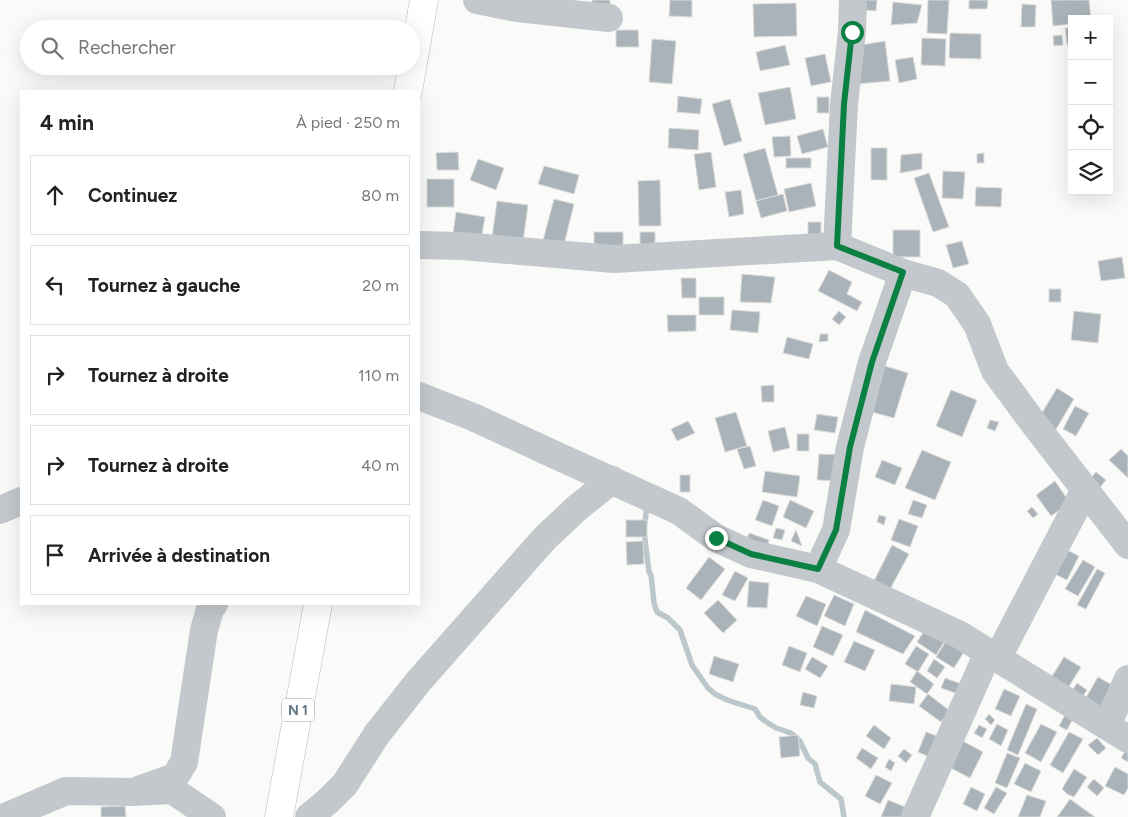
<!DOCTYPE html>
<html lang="fr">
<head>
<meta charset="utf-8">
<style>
	body { margin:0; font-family:Figtree,sans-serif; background:#f6f6f6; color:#222 }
	.controls { position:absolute; right:15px; top:15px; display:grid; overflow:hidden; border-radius:0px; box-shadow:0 5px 20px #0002 }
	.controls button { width:45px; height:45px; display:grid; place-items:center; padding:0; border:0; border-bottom:1px solid #e0e0e0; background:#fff; color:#222; font:25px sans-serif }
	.stop { position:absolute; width:15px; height:15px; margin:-11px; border:4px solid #0b8043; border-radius:50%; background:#fff }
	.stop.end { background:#0b8043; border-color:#fff; box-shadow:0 1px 5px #0008 }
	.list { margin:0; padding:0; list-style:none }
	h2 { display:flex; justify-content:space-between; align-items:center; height:65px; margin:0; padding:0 20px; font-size:21px }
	h2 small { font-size:16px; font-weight:400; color:#767676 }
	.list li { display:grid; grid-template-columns:32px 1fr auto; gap:15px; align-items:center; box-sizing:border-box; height:80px; margin:0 10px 10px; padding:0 10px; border:1px solid #e0e0e0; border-radius:0px }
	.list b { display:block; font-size:19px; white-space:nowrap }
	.list em { font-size:16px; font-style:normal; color:#767676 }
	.icon { flex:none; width:28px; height:28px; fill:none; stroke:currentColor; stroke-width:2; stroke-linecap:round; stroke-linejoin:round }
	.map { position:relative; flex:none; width:1128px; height:817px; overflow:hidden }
	.search { position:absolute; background:#fff; box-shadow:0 5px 20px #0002; left:20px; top:20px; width:400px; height:55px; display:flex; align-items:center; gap:12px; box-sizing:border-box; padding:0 18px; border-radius:28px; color:#767676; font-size:19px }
	.panel { position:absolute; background:#fff; box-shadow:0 5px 20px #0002; left:20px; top:90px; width:400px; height:515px; border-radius:0px }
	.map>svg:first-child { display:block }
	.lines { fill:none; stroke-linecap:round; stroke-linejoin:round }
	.stream { stroke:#bbc7cb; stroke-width:5.5 }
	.building { fill:#aab3b9; stroke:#dcdcda }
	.highway-casing { stroke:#b4b9bd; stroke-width:29 }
	.minor { stroke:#c3c8cc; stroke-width:28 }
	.highway { stroke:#fff; stroke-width:28 }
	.route { stroke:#0b8043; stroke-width:6 }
	.labels { text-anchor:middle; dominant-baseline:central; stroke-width:5; stroke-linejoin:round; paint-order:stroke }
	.shield { fill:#fff; stroke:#939fa8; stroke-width:1 }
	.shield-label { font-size:14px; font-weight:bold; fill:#657683 }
</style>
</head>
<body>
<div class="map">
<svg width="1128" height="817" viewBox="0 0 1128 817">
	<rect width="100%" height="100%" fill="#fafaf8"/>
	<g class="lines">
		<!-- stream -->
		<polyline class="stream" points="647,505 644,531 649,572 651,575 654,603 657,612 668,618 680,630 692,665 708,688 715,694 727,700 755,709 760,717 765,721 776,728 791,733 800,741 808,758 815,764 820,782 841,799 844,817"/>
	</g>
	<!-- building -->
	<g class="building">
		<rect x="592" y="0" width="18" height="12"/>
		<polygon points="670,0 692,0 692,17 669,16"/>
		<polygon points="865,0 877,0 876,11 864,10"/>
		<polygon points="928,0 949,0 947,34 927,33"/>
		<polygon points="969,0 988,0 987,9 969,9"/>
		<polygon points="1051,0 1089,0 1091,19 1072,19 1072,24 1053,26"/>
		<polygon points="893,2 922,5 917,23 891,25"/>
		<polygon points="796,3 797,36 754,37 753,4"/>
		<polygon points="1022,4 1036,5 1035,27 1021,27"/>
		<polygon points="1072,27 1072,44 1067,45 1065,28"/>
		<polygon points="616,30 638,30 639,47 616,47"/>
		<polygon points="950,33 981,34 981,59 949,58"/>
		<polygon points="1062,35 1063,45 1054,46 1053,36"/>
		<polygon points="922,38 946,39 945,66 921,65"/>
		<polygon points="652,39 676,41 672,84 649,82"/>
		<polygon points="885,41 890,81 857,84 855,46"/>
		<polygon points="785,45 790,65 760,71 756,52"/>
		<polygon points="825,54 831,82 811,86 805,58"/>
		<polygon points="913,57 917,79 899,83 895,60"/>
		<polygon points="790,87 796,119 765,125 758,93"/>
		<polygon points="678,96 702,99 700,114 677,112"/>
		<rect x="817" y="97" width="12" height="16"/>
		<polygon points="730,99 742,141 724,146 712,104"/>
		<polygon points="669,128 699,130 698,150 668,148"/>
		<polygon points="823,129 828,147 802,154 797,136"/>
		<polygon points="790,136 791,156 774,157 772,137"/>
		<polygon points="765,148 778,195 756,201 743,154"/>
		<rect x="871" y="148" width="16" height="32"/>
		<polygon points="458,152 459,170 437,170 436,153"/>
		<polygon points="711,152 716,187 699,190 694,154"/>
		<polygon points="922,153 922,169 900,173 901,155"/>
		<polygon points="984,153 984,163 977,163 977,154"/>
		<rect x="786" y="158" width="25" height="10"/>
		<polygon points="478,159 504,168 496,190 470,180"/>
		<polygon points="544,166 579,175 574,194 538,184"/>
		<polygon points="943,171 965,172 963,199 942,198"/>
		<polygon points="929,173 949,227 933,232 914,178"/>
		<rect x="427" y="179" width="27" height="28"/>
		<polygon points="660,180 661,226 639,226 638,181"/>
		<polygon points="811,183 816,206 789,212 784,189"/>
		<polygon points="976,187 1002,188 1001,207 975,206"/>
		<polygon points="741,190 744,214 729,217 725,192"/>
		<polygon points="783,194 787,211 761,218 756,201"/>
		<polygon points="554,199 574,204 562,253 541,248"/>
		<polygon points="497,201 528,205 522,249 491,245"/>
		<polygon points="456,212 485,217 481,239 453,234"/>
		<rect x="808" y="222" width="13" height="20"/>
		<rect x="893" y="230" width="27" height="27"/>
		<rect x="594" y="232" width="29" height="23"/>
		<rect x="640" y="232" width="15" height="22"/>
		<polygon points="962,241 969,264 953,268 946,245"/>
		<polygon points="1122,257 1125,278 1101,281 1098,261"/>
		<polygon points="829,270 852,282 847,294 862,302 857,311 818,291"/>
		<polygon points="742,274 775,277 771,303 740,302"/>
		<polygon points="681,278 696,278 696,298 682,298"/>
		<rect x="1049" y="289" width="12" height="13"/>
		<rect x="699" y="297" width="25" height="18"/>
		<polygon points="732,310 760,312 758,333 730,330"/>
		<polygon points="839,311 846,317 839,325 832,319"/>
		<polygon points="1074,311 1101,314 1098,343 1071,340"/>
		<polygon points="667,315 696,315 696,331 668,332"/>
		<polygon points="820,334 828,334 828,341 819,342"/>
		<polygon points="787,337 813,344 809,359 783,353"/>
		<polygon points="878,364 908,373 894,418 864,410"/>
		<polygon points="774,385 774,402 762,402 761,386"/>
		<polygon points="1057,388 1074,399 1055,431 1037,421"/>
		<polygon points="951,390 977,400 962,437 936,426"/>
		<polygon points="1075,406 1089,413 1076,436 1063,429"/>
		<polygon points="736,412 747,446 725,452 715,418"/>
		<polygon points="817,414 838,417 835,433 814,430"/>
		<polygon points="990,420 999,422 995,431 987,428"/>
		<polygon points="688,421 695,433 677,441 671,429"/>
		<polygon points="785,427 790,448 773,452 768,431"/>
		<rect x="797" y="434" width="12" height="17"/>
		<polygon points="750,446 756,466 744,469 737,449"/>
		<polygon points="1121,449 1128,456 1128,478 1109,460"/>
		<polygon points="922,450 951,462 935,500 905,488"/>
		<polygon points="819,454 844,455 843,481 817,480"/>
		<polygon points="882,460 902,468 895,485 875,477"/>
		<polygon points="765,471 800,476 797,497 762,492"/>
		<polygon points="1096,472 1106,480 1097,491 1087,483"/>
		<rect x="680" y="475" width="10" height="17"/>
		<polygon points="1055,481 1070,503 1051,516 1036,495"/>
		<polygon points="763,500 779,506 772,526 755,520"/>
		<polygon points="790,500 814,511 806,528 783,517"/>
		<polygon points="913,500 927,505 922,518 908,514"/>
		<polygon points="1032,507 1038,514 1033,518 1027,511"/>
		<polygon points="879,515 886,517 884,525 877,522"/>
		<polygon points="899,519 918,526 910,547 891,540"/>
		<rect x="626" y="520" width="21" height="17"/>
		<polygon points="776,528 785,530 782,540 773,538"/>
		<polygon points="796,530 802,546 791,541"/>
		<polygon points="749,533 769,540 765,553 744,546"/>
		<polygon points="643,541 644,564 627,565 626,542"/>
		<polygon points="892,545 909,554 889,591 873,583"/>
		<polygon points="1063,548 1079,556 1067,580 1051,572"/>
		<polygon points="709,557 725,569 701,600 686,588"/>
		<polygon points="1083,560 1095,567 1078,596 1065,589"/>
		<polygon points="1097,569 1105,573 1086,609 1077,605"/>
		<polygon points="735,571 748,578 735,601 722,595"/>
		<polygon points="749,581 769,583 767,608 747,607"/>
		<polygon points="834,595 854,604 845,626 824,616"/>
		<polygon points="806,596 826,604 817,626 796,616"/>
		<polygon points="718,600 737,620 723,633 704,613"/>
		<polygon points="865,610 915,636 903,654 856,632"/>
		<polygon points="822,626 843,635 833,656 813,647"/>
		<polygon points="925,630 944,642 936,655 917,642"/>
		<polygon points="854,641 875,650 865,671 844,662"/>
		<polygon points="946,641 964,652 954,668 936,657"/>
		<polygon points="789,646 807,653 800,672 782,665"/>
		<polygon points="916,646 929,654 918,672 905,664"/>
		<polygon points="714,656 739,664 733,682 709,674"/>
		<polygon points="812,657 828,666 820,678 805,669"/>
		<polygon points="1064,657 1081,667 1068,688 1051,678"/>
		<polygon points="934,659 945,667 937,678 927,671"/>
		<polygon points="917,671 934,684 927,694 910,682"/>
		<polygon points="1098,677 1114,686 1100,710 1084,701"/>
		<polygon points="945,678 961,684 958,694 941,688"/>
		<polygon points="1077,683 1087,690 1081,699 1071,693"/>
		<polygon points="891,684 916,687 914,704 889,701"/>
		<polygon points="1004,689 1020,696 1011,716 995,709"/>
		<polygon points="803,692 817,696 814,708 800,705"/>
		<polygon points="928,694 950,711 941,722 919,706"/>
		<polygon points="1026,704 1037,709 1018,755 1007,750"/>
		<polygon points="1067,711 1075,715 1067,730 1059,726"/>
		<polygon points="989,714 995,720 991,725 985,719"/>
		<polygon points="997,724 1008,730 1001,746 989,739"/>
		<polygon points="1041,724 1057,732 1041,762 1025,753"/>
		<polygon points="874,725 891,738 884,749 866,736"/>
		<polygon points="979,725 987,729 982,738 974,733"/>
		<polygon points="926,732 940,737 932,758 918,752"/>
		<polygon points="1069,732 1083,739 1063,773 1050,765"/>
		<polygon points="798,735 800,756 781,758 779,737"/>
		<polygon points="1097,738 1106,748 1098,755 1088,745"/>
		<polygon points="959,739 983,752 970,778 945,765"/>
		<polygon points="862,748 878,758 871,769 856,758"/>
		<polygon points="904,749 912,755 906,763 898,756"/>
		<polygon points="1126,750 1128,751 1128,762 1121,758"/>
		<polygon points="1007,753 1020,758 1007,788 995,783"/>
		<polygon points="889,759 895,763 891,771 885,767"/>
		<polygon points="1025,763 1041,771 1031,792 1014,784"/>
		<polygon points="1115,767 1128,774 1128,788 1124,795 1105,786"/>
		<polygon points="1074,769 1087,777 1074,797 1067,794 1062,789"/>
		<polygon points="876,775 892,783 880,804 865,796"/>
		<polygon points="1094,779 1104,788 1097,796 1087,787"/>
		<polygon points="971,787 985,794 977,811 963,804"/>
		<polygon points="996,787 1007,793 994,814 984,808"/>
		<polygon points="1027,795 1046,801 1040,817 1018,817"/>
		<polygon points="1070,799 1095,817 1057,817"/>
		<polygon points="888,800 910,809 907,817 881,817"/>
		<polygon points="125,806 126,817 101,817 101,807"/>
	</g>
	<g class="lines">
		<defs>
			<g id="highway">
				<polyline points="408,91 424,0"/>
				<polyline points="279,817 318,604"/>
			</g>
		</defs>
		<!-- highway casing -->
		<use href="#highway" class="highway-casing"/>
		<!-- minor -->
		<g class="minor">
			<polyline points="477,0 517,8 609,18"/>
			<polyline points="419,245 462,246 614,259 837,246 903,273 938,283 957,295 977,324 995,371 1035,425 1128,545"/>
			<polyline points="837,246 844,104 852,32 853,0"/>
			<polyline points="419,396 473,417 553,454 679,511 716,538 751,554 818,569 960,635 1128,739"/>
			<polyline points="0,510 21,501"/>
			<polyline points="818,569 836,530 850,447 872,362 903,273"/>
			<polyline points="997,659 1085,490"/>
			<polyline points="1107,725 1128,679"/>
			<polyline points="133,792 175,777 184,762 204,630 211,606 214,604"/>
			<polyline points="5,817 66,791 133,792 172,790 212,817"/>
			<polyline points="309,817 328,801 345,784 377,734 418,682 545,538 577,508 612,480"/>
			<polyline points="915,817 988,653"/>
		</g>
		<!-- highway -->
		<use href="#highway" class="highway"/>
	</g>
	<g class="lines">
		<!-- route -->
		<polyline class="route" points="716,538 751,554 818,569 836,530 850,447 872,362 903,272 837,246 844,104 852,32"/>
	</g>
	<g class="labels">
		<!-- shield labels -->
		<rect class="shield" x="282" y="698.5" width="32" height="23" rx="4"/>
		<g class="shield-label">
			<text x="298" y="710">N 1</text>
		</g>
	</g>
</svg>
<div class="controls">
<button>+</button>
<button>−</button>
<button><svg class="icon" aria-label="locate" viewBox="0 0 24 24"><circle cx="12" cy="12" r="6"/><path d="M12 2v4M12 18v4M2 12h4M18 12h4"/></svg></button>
<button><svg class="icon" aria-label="layers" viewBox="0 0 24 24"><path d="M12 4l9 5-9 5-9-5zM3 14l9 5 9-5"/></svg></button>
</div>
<div class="stop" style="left:852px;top:32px"></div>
<div class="stop end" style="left:716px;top:538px"></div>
<div class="search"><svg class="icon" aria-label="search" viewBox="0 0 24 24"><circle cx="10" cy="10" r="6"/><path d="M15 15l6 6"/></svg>Rechercher</div>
<section class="panel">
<h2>4 min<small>À pied · 250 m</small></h2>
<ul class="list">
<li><svg class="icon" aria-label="ahead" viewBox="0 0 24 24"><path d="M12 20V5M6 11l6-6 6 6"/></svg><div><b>Continuez</b></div><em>80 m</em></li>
<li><svg class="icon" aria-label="left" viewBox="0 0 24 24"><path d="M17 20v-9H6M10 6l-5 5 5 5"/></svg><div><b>Tournez à gauche</b></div><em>20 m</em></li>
<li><svg class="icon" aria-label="right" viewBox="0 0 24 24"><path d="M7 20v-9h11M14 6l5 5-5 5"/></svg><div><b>Tournez à droite</b></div><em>110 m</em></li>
<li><svg class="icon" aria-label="right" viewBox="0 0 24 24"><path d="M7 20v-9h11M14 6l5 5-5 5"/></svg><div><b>Tournez à droite</b></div><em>40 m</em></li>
<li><svg class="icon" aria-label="arrive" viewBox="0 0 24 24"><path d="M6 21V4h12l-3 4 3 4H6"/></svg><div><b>Arrivée à destination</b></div></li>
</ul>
</section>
</div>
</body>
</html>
